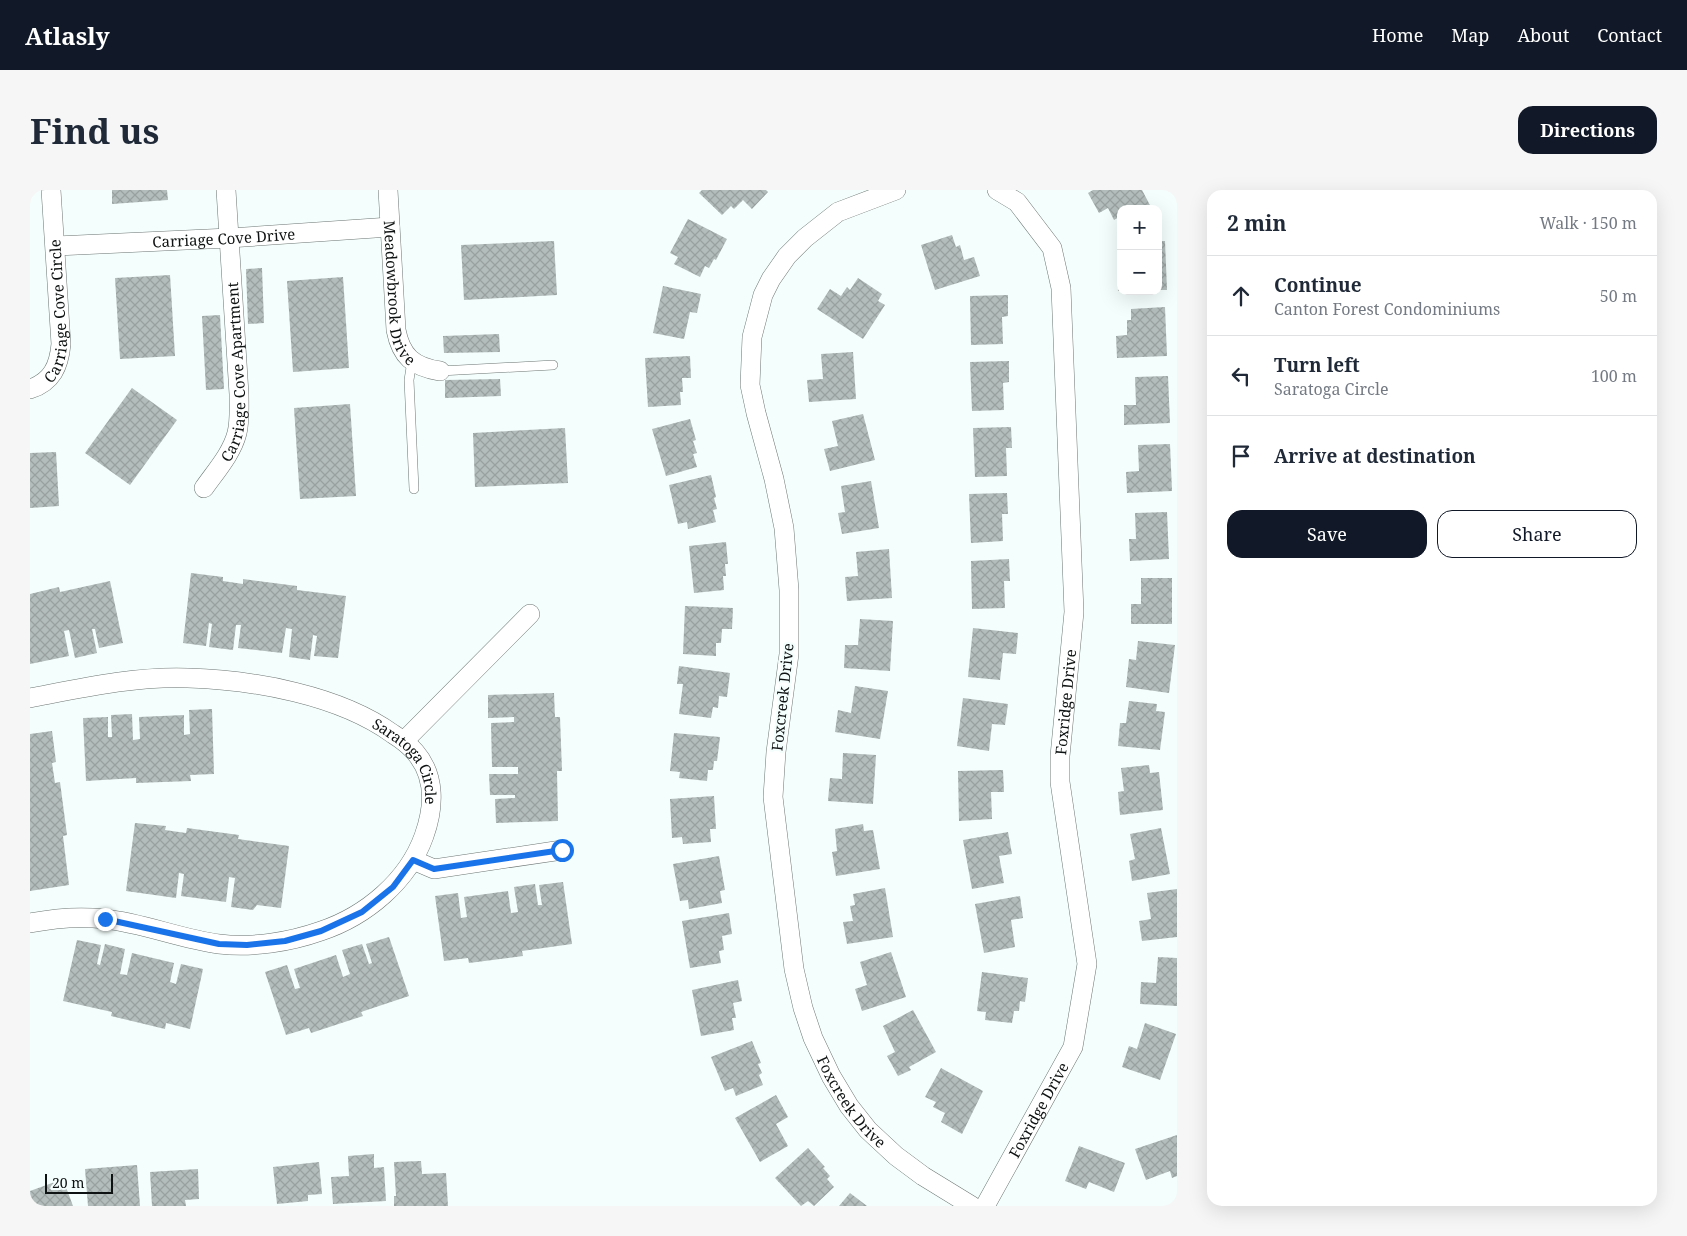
<!DOCTYPE html>
<html lang="en">
<head>
<meta charset="utf-8">
<style>
	body { margin:0; font-family:"Noto Serif",serif; background:#f6f6f7; color:#1f2937 }
	.controls { position:absolute; right:15px; top:15px; display:grid; overflow:hidden; border-radius:10px; box-shadow:0 5px 20px #0002 }
	.controls button { width:45px; height:45px; display:grid; place-items:center; padding:0; border:0; border-bottom:1px solid #e0e1e3; background:#fff; color:#1f2937; font:25px sans-serif }
	.scale { position:absolute; left:15px; bottom:12px; width:68px; box-sizing:border-box; padding-left:5px; border:2px solid #0f1212; border-top:0; font-size:14px; line-height:18px; white-space:nowrap; color:#0f1212; -webkit-text-stroke:4px #f4fefc; paint-order:stroke }
	.stop { position:absolute; width:15px; height:15px; margin:-11px; border:4px solid #1a73e8; border-radius:50%; background:#fff }
	.stop.end { background:#1a73e8; border-color:#fff; box-shadow:0 1px 5px #0008 }
	.list { margin:0; padding:0; list-style:none }
	h2 { display:flex; justify-content:space-between; align-items:center; height:65px; margin:0; padding:0 20px; font-size:21px }
	h2 small { font-size:16px; font-weight:400; color:#747a83 }
	.list li { display:grid; grid-template-columns:32px 1fr auto; gap:15px; align-items:center; box-sizing:border-box; height:80px; padding:0 20px; border-top:1px solid #e0e1e3 }
	.list b { display:block; font-size:19px; white-space:nowrap }
	.list p { margin:0; font-size:16px; white-space:nowrap; color:#747a83 }
	.list em { font-size:16px; font-style:normal; color:#747a83 }
	.actions { display:flex; gap:10px; padding:15px 20px }
	.actions a { flex:1; padding:11px 0; border:1px solid #111827; border-radius:15px; text-align:center; font-size:18px; color:#111827 }
	.actions .main { background:#111827; color:#fff }
	.icon { flex:none; width:28px; height:28px; fill:none; stroke:currentColor; stroke-width:2; stroke-linecap:round; stroke-linejoin:round }
	.map { position:relative; flex:none; width:1147px; height:1016px; overflow:hidden; border-radius:15px }
	header { display:flex; align-items:center; gap:30px; box-sizing:border-box; height:70px; padding:0 25px; background:#111827; color:#fff }
	header strong { font-size:24px }
	nav { display:flex; gap:28px; margin-inline-start:auto; font-size:18px }
	.intro { display:flex; align-items:center; justify-content:space-between; box-sizing:border-box; height:120px; padding:0 30px }
	h1 { margin:0; font-size:35px }
	.button { padding:12px 22px; border-radius:15px; background:#111827; color:#fff; font-size:18px; font-weight:700 }
	main { display:flex; gap:30px; padding:0 30px }
	aside { flex:1; background:#fff; border-radius:15px; box-shadow:0 5px 20px #0002 }
	.map>svg:first-child { display:block }
	.building { fill:url(#building-cross-hatch) }
	.lines { fill:none; stroke-linecap:round; stroke-linejoin:round }
	.lane-casing { stroke:#6d7674; stroke-width:10 }
	.street-casing { stroke:#6d7674; stroke-width:20 }
	.lane { stroke:#fff; stroke-width:9 }
	.street { stroke:#fff; stroke-width:19 }
	.route { stroke:#1a73e8; stroke-width:6 }
	.labels { text-anchor:middle; dominant-baseline:central; stroke-width:4.5; stroke-linejoin:round; paint-order:stroke }
	.street-label { font-size:15px; fill:#0f1212; stroke:#f4fefc }
</style>
</head>
<body>
<header>
<strong>Atlasly</strong>
<nav><a>Home</a><a>Map</a><a>About</a><a>Contact</a></nav>
</header>
<div class="intro"><h1>Find us</h1><a class="button">Directions</a></div>
<main>
<div class="map">
<svg width="1147" height="1016" viewBox="0 0 1147 1016">
	<defs>
		<pattern id="building-cross-hatch" width="8" height="8" patternUnits="userSpaceOnUse" patternTransform="scale(1.25)"><rect width="8" height="8" fill="#b3bdbb"/><path d="M0 0l8 8M0 8l8-8" fill="none" stroke="#99a1a0"/></pattern>
	</defs>
	<rect width="100%" height="100%" fill="#f4fefc"/>
	<!-- building -->
	<g class="building">
		<polygon points="82,0 137,0 138,10 82,14"/>
		<polygon points="672,0 736,0 738,2 722,19 713,10 704,19 701,16 692,25 669,3"/>
		<polygon points="1063,0 1112,0 1122,19 1091,19 1091,26 1084,30 1078,18 1069,23 1058,3"/>
		<polygon points="658,29 697,49 686,70 684,69 679,78 675,76 670,87 644,74 648,67 640,63"/>
		<polygon points="922,45 926,57 930,55 934,70 944,67 950,86 905,100 891,55"/>
		<polygon points="524,51 527,105 434,110 431,55"/>
		<polygon points="1128,51 1135,51 1137,100 1128,100"/>
		<polygon points="232,78 234,133 218,134 216,79"/>
		<polygon points="1087,79 1091,79 1091,101 1088,101"/>
		<polygon points="140,85 145,166 90,169 85,88"/>
		<polygon points="313,87 319,178 263,182 257,91"/>
		<polygon points="828,88 852,104 848,111 855,115 833,149 787,119 800,99 811,106 817,97 820,100"/>
		<polygon points="633,96 671,104 667,123 660,122 654,149 623,143"/>
		<polygon points="978,105 978,126 972,127 973,154 941,155 940,106"/>
		<polygon points="1135,117 1137,166 1087,168 1086,146 1097,145 1097,130 1101,130 1101,119"/>
		<polygon points="190,125 194,199 176,200 172,126"/>
		<polygon points="469,144 470,162 414,163 413,146"/>
		<polygon points="823,162 826,209 779,212 777,190 793,189 791,164"/>
		<polygon points="660,166 661,188 652,188 653,202 650,202 651,215 618,217 615,168"/>
		<polygon points="979,171 979,192 973,193 974,220 942,221 940,172"/>
		<polygon points="1138,186 1140,233 1094,235 1094,215 1106,215 1105,187"/>
		<polygon points="470,189 471,206 415,208 415,190"/>
		<polygon points="102,198 147,230 100,295 55,263"/>
		<polygon points="320,214 326,306 270,309 264,218"/>
		<polygon points="833,224 845,270 800,281 794,259 808,256 802,231"/>
		<polygon points="660,229 666,250 663,251 667,263 663,264 667,277 636,286 622,239"/>
		<polygon points="981,237 982,258 976,258 977,286 945,287 943,238"/>
		<polygon points="535,238 538,293 445,297 443,243"/>
		<polygon points="1140,254 1142,301 1097,303 1096,282 1109,281 1108,255"/>
		<polygon points="26,262 29,316 0,318 0,263"/>
		<polygon points="681,285 686,307 684,308 687,319 683,320 686,332 658,339 657,332 648,334 639,295"/>
		<polygon points="841,291 849,338 812,344 808,323 815,322 811,296"/>
		<polygon points="977,303 978,324 972,324 973,351 941,353 939,304"/>
		<polygon points="1137,322 1139,369 1100,371 1099,349 1106,349 1105,323"/>
		<polygon points="696,352 698,374 695,374 696,386 693,386 694,400 664,403 659,356"/>
		<polygon points="859,359 862,408 817,411 815,387 828,386 826,362"/>
		<polygon points="979,369 980,391 974,391 975,418 942,419 941,371"/>
		<polygon points="161,383 193,387 193,391 213,394 213,389 267,396 267,400 316,406 308,468 284,466 287,446 283,445 280,470 259,467 262,439 256,438 252,463 208,458 211,435 206,435 203,460 179,457 182,434 179,433 176,456 153,453"/>
		<polygon points="1111,388 1142,388 1142,434 1101,434 1101,414 1111,414"/>
		<polygon points="80,391 93,453 69,458 65,439 62,439 67,463 45,468 39,440 34,441 39,466 0,474 0,404 29,397 30,402"/>
		<polygon points="655,416 703,418 702,439 692,439 691,453 686,453 686,466 653,464"/>
		<polygon points="830,429 863,431 860,481 814,478 815,455 828,455"/>
		<polygon points="943,438 988,443 986,464 973,463 970,490 938,487"/>
		<polygon points="1108,451 1145,455 1139,503 1096,497 1099,469 1106,470"/>
		<polygon points="649,476 700,483 697,507 689,506 688,518 683,517 681,528 649,524 653,494 647,494"/>
		<polygon points="825,496 858,501 850,549 805,542 808,520 821,523"/>
		<polygon points="524,503 525,527 530,527 532,581 527,581 528,631 466,633 465,609 485,608 485,605 460,605 459,584 488,584 488,577 462,577 461,533 484,532 484,527 458,528 458,505"/>
		<polygon points="933,508 978,514 975,535 962,534 959,561 927,556"/>
		<polygon points="1099,511 1127,514 1126,521 1135,522 1130,560 1088,556 1090,533 1096,533"/>
		<polygon points="182,519 184,584 160,585 161,591 106,593 106,588 56,591 53,528 78,527 78,547 82,547 81,525 102,524 103,550 110,549 109,527 154,525 154,545 160,544 159,520"/>
		<polygon points="22,541 26,572 22,573 25,593 30,592 37,645 33,646 39,695 0,701 0,544"/>
		<polygon points="644,543 690,547 687,571 684,571 683,580 678,580 677,591 649,588 650,582 640,581"/>
		<polygon points="813,563 846,565 843,614 798,611 800,588 812,589"/>
		<polygon points="1119,575 1120,583 1129,582 1133,620 1090,625 1088,602 1094,601 1091,578"/>
		<polygon points="973,580 974,602 961,602 962,629 929,631 928,581"/>
		<polygon points="684,606 686,639 680,639 681,652 653,654 652,647 642,648 640,609"/>
		<polygon points="105,633 136,636 135,640 156,643 157,638 209,645 208,649 259,656 251,718 227,715 223,720 201,717 205,688 199,687 196,712 151,706 154,684 149,683 146,708 96,701"/>
		<polygon points="833,634 834,641 843,640 850,679 806,686 802,662 807,661 805,639"/>
		<polygon points="1131,638 1140,684 1102,691 1099,671 1105,669 1100,644"/>
		<polygon points="978,642 982,664 969,666 974,693 942,699 933,650"/>
		<polygon points="689,666 695,700 690,701 692,713 659,719 658,710 650,711 643,674"/>
		<polygon points="533,692 542,754 492,761 493,766 439,773 438,768 414,771 405,706 428,703 431,728 437,727 434,707 478,701 481,723 488,722 484,697 505,694 508,715 512,715 509,695"/>
		<polygon points="855,698 863,747 817,754 813,732 823,731 820,716 825,715 823,704"/>
		<polygon points="1147,699 1147,747 1112,751 1109,731 1121,729 1117,703"/>
		<polygon points="990,706 993,728 981,730 985,757 954,763 945,714"/>
		<polygon points="699,723 702,744 692,746 694,760 689,761 691,773 660,778 652,731"/>
		<polygon points="359,747 379,806 331,822 333,826 281,843 279,838 256,845 235,782 257,775 265,799 270,798 264,779 306,765 313,787 320,784 312,760 332,754 339,774 342,773 336,754"/>
		<polygon points="47,750 71,755 67,774 70,775 75,754 95,759 90,784 97,785 102,763 144,773 140,792 146,794 151,774 173,779 160,839 136,833 135,839 81,826 82,822 33,811"/>
		<polygon points="861,762 876,807 832,821 825,799 837,795 830,772"/>
		<polygon points="1128,767 1147,768 1147,816 1110,814 1111,792 1126,793"/>
		<polygon points="952,782 998,788 995,812 990,811 989,821 984,821 982,833 955,830 956,822 947,821"/>
		<polygon points="708,790 712,811 703,813 706,828 702,828 704,840 671,846 662,800"/>
		<polygon points="883,820 906,862 879,877 881,880 868,886 857,866 865,862 853,836"/>
		<polygon points="1115,833 1146,844 1130,890 1092,877 1099,856 1107,859"/>
		<polygon points="722,851 731,873 728,874 732,883 729,885 733,895 706,906 703,898 695,901 681,867"/>
		<polygon points="911,878 953,901 932,944 911,932 915,923 903,917 906,912 895,907"/>
		<polygon points="746,905 758,927 746,934 758,956 730,972 705,928"/>
		<polygon points="1147,945 1147,986 1142,988 1140,981 1116,990 1105,959"/>
		<polygon points="1049,956 1095,973 1084,1002 1059,992 1056,999 1035,991"/>
		<polygon points="778,958 795,977 793,978 800,986 797,989 804,997 784,1016 778,1011 771,1016 745,988"/>
		<polygon points="344,964 344,978 354,977 356,1011 303,1014 301,987 319,986 318,966"/>
		<polygon points="391,971 392,984 416,983 418,1016 364,1016 364,1006 366,1006 364,972"/>
		<polygon points="289,972 292,1004 278,1005 278,1011 247,1014 243,977"/>
		<polygon points="107,975 110,1016 58,1016 55,979"/>
		<polygon points="168,979 169,1009 155,1010 156,1016 122,1016 120,982"/>
		<polygon points="33,989 43,1016 0,1016 0,1001"/>
		<polygon points="820,1003 837,1016 809,1016"/>
	</g>
	<g class="lines">
		<defs>
			<g id="lane">
				<polyline points="382,171 379,190 384,299"/>
				<polyline points="410,181 523,175"/>
			</g>
			<g id="street">
				<path id="s1" d="M 358,0 L 366,140 C 371,166 383,177 410,181"/>
				<path id="s2" d="M 866,0 L 808,22 L 775,48 L 757,66 L 741,89 L 733,105 L 722,147 L 720,195 L 726,223 L 744,289 L 754,338 L 759,400 L 759,464 L 746,562 L 743,607 L 764,779 L 773,818 L 783,848 L 801,886 L 819,916 L 838,940 L 866,966 L 893,986 L 942,1016"/>
				<path id="s3" d="M 26,56 L 199,48 L 360,37"/>
				<path id="s4" d="M 0,199 C 22,192 29,176 31,154 L 21,0"/>
				<path id="s5" d="M 174,298 C 186,281 202,263 207,243 C 210,231 209,217 209,204 L 196,0"/>
				<path id="s6" d="M 0,508 C 52,498 105,486 158,488 C 224,490 309,505 363,544 C 371,549 379,555 385,562 C 406,586 404,618 394,646 C 378,691 336,726 291,741 C 260,752 222,758 189,754 C 151,749 113,733 75,729 C 49,726 25,728 0,733"/>
				<polyline points="374,551 500,424"/>
				<polyline points="383,670 404,679 532,660"/>
				<path id="s7" d="M 955,1016 L 1043,857 L 1057,774 L 1030,592 L 1030,566 L 1044,422 L 1031,98 L 1022,58 L 987,12 L 967,0"/>
			</g>
		</defs>
		<!-- lane casing -->
		<use href="#lane" class="lane-casing"/>
		<!-- street casing -->
		<use href="#street" class="street-casing"/>
		<!-- lane -->
		<use href="#lane" class="lane"/>
		<!-- street -->
		<use href="#street" class="street"/>
	</g>
	<g class="lines">
		<!-- route -->
		<polyline class="route" points="75,729 189,754 217,755 255,751 291,741 332,722 363,697 383,670 404,679 532,660"/>
	</g>
	<g class="labels">
		<!-- street labels -->
		<g class="street-label">
			<text stroke="none"><textPath href="#s3" startOffset="168">Carriage Cove Drive</textPath></text>
			<text stroke="none"><textPath href="#s1" startOffset="104">Meadowbrook Drive</textPath></text>
			<text stroke="none"><textPath href="#s4" startOffset="91">Carriage Cove Circle</textPath></text>
			<text stroke="none"><textPath href="#s5" startOffset="125">Carriage Cove Apartment</textPath></text>
			<text transform="translate(752 507) rotate(-84)">Foxcreek Drive</text>
			<text stroke="none"><textPath href="#s7" startOffset="530">Foxridge Drive</textPath></text>
			<text stroke="none"><textPath href="#s6" startOffset="406">Saratoga Circle</textPath></text>
			<text stroke="none"><textPath href="#s2" startOffset="1004">Foxcreek Drive</textPath></text>
			<text stroke="none"><textPath href="#s7" startOffset="110">Foxridge Drive</textPath></text>
		</g>
	</g>
</svg>
<div class="controls">
<button>+</button>
<button>−</button>
</div>
<div class="scale">20 m</div>
<div class="stop" style="left:532px;top:660px"></div>
<div class="stop end" style="left:75px;top:729px"></div>
</div>
<aside>
<h2>2 min<small>Walk · 150 m</small></h2>
<ul class="list">
<li><svg class="icon" aria-label="ahead" viewBox="0 0 24 24"><path d="M12 20V5M6 11l6-6 6 6"/></svg><div><b>Continue</b><p>Canton Forest Condominiums</p></div><em>50 m</em></li>
<li><svg class="icon" aria-label="left" viewBox="0 0 24 24"><path d="M17 20v-9H6M10 6l-5 5 5 5"/></svg><div><b>Turn left</b><p>Saratoga Circle</p></div><em>100 m</em></li>
<li><svg class="icon" aria-label="arrive" viewBox="0 0 24 24"><path d="M6 21V4h12l-3 4 3 4H6"/></svg><div><b>Arrive at destination</b></div></li>
</ul>
<div class="actions"><a class="main">Save</a><a>Share</a></div>
</aside>
</main>
</body>
</html>
